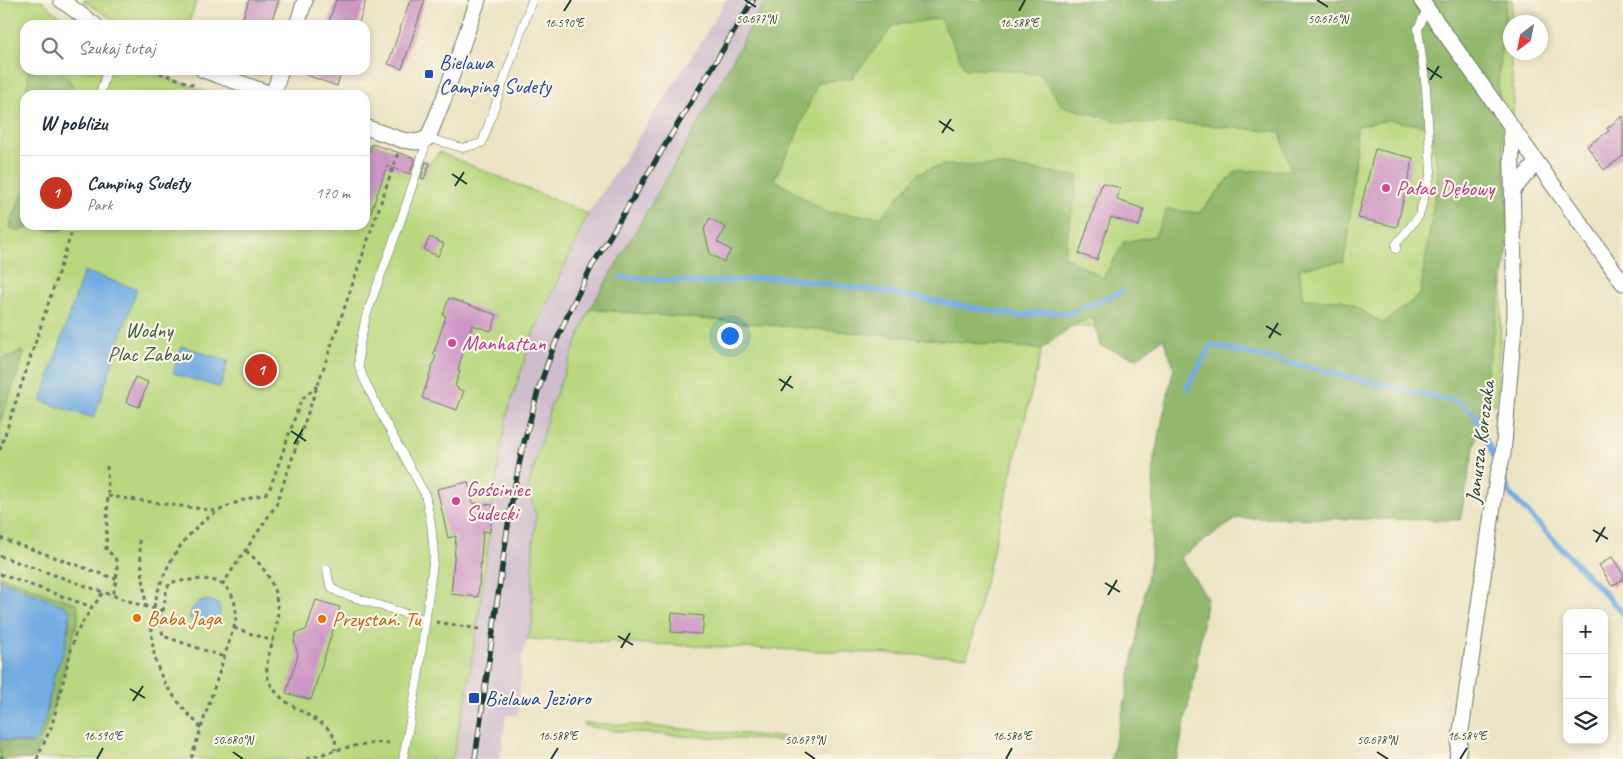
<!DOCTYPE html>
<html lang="pl">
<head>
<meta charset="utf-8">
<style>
	body { margin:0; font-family:Caveat,sans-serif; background:#f2f2f3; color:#1f2937 }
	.controls { position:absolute; right:15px; bottom:15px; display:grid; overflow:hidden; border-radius:10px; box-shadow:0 2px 8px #0003 }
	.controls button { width:45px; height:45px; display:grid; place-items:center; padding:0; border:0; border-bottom:1px solid #e0e1e3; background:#fff; color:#1f2937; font:25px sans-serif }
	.compass { position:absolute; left:1503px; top:15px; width:45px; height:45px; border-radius:50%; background:#fff; box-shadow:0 2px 8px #0003; rotate:212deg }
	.you { position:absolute; left:729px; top:335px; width:18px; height:18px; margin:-12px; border:4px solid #fff; border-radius:50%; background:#1a73e8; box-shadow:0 0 0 8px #1a73e833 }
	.badge { display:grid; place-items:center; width:32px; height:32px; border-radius:50%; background:#c8321e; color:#fff; font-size:16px; font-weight:700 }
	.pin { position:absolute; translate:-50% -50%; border:2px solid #fff; box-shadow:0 1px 5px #0006 }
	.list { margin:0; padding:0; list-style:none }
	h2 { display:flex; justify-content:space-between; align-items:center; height:65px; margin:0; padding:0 20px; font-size:21px }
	h2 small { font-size:16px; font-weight:400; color:#747a83 }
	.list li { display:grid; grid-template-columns:32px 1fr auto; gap:15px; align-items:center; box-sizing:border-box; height:75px; padding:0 20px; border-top:1px solid #e0e1e3 }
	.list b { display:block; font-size:19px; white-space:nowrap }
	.list p { margin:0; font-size:16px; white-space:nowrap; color:#747a83 }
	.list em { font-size:16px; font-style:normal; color:#747a83 }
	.icon { flex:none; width:28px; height:28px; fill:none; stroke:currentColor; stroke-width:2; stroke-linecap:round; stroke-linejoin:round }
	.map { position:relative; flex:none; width:1623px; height:759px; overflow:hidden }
	.search { position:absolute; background:#fff; box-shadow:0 2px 8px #0003; left:20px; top:20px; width:350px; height:55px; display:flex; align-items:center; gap:12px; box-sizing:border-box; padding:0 18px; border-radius:15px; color:#747a83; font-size:19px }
	.panel { position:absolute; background:#fff; box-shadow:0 2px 8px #0003; left:20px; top:90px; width:350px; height:140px; border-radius:15px }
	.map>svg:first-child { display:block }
	.industrial { fill:#cfbdce }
	.green { fill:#b8d77e; stroke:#6c8a59 }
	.forest { fill:#92b86d; stroke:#587a50; fill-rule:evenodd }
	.water { fill:#71ace2; stroke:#48748b }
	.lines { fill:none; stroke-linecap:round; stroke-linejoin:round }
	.stream { stroke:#71ace2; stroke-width:5.5 }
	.building { fill:#cd96c5 }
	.lane-casing { stroke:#677766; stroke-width:9 }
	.street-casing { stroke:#677766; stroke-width:17 }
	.path { stroke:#677766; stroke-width:3; stroke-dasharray:4 4; stroke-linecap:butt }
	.lane { stroke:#fff; stroke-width:8 }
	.street { stroke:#fff; stroke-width:15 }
	.rail-casing { stroke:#1f3d34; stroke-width:5.5 }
	.rail { stroke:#fcf5e5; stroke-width:4; stroke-dasharray:11; stroke-linecap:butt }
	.ticks { fill:none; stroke:#1f3d34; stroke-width:2 }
	.transit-dot { fill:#1a4fb4; stroke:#fcf5e5; stroke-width:2 }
	.hotel-dot { fill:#d1479c; stroke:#fcf5e5; stroke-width:2 }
	.food-dot { fill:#e8710a; stroke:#fcf5e5; stroke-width:2 }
	.labels { text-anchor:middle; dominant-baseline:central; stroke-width:4.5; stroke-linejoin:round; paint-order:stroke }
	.transit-label { font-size:21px; fill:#164399; stroke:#fcf5e5; text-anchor:start }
	.hotel-label { font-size:21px; fill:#b23c85; stroke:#fcf5e5; text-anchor:start }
	.park-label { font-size:21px; fill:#3e5c43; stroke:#fcf5e5 }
	.street-label { font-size:21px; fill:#1f3d34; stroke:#fcf5e5 }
	.food-label { font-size:21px; fill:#c56008; stroke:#fcf5e5; text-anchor:start }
	.ticks-label { font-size:12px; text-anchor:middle; fill:#1f3d34; stroke:#fcf5e5; stroke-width:4.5; stroke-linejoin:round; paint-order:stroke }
</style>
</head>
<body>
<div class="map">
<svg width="1623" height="759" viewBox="0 0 1623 759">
	<rect width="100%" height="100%" fill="#fcf5e5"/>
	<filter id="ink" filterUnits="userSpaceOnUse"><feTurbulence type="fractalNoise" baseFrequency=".02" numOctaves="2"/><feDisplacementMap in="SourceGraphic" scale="10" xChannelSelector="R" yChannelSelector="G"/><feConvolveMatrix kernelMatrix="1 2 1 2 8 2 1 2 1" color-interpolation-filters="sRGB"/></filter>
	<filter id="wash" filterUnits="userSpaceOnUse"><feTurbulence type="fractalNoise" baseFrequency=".0096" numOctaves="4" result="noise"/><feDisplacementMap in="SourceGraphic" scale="20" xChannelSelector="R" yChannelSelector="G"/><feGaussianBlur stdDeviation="1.12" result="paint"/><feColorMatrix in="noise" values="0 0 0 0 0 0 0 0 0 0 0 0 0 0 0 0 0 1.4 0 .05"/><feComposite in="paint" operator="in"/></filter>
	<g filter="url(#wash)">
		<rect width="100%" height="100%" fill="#ece4c4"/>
		<!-- industrial -->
		<polygon class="industrial" points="726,0 772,0 746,47 590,309 528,489 536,516 533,548 532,623 522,654 518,715 506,715 500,759 451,759 472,661 481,600 500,452 508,411 535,328 536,328 588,214 700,44"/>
		<!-- green -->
		<g class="green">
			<polygon points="0,0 41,0 70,25 25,25 25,70 144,70 216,95 25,95 25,225 365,225 365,140 430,163 439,152 588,214 536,328 535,328 508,411 500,452 481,600 466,698 452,759 0,759"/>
			<polygon points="82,0 197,0 188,25 122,25"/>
			<polygon points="770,0 1512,0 1510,52 1514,100 1496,405 1221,337 601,291"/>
			<path d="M 240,70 L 269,70 C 260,80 250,74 240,70 Z"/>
			<polygon points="590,309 1042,349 967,657 527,639 532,623 533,548 536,516 528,489 550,408"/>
			<polygon points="586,723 636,725 818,740 785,741 682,736 617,731 585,726 584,724"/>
		</g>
		<!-- forest -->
		<g class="forest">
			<path d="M 765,0 L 1469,0 L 1470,1 L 1474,0 L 1507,0 L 1498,81 L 1510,234 L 1478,427 L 1460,520 L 1238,518 L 1180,557 L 1207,597 L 1194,679 L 1177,759 L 1111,759 L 1126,697 L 1151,558 L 1154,458 L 1174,367 L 1163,338 L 1137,358 L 1100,346 L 1093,317 L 1073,325 L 1042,349 L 590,309 L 698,124 ZM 940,18 L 965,69 L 1000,69 L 1041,75 L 1062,106 L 1122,122 L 1194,124 L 1280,132 L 1291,170 L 1236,171 L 1199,213 L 1167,209 L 1155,236 L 1124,242 L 1103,278 L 1064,256 L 1078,176 L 999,165 L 942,165 L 919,173 L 881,217 L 826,212 L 774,179 L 794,141 L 818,82 L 852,78 L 893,26 ZM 1389,120 L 1431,127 L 1438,175 L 1420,295 L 1383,323 L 1343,300 L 1303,299 L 1299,268 L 1343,262 L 1349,234 L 1357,126 Z"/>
			<polygon points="29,70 60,70 69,79 77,95 29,95 27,86"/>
			<path d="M 25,189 L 25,225 L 64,225 L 62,230 C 52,233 42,226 32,227 C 24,228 19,233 11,228 L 11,221 Z"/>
			<polygon points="21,351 23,352 24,354 0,423 0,360"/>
			<polygon points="0,576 75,603 78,606 78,620 51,715 34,759 0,759 0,739 31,744 36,741 46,716 54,674 62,656 69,627 70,611 66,607 0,580"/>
		</g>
		<!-- water -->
		<g class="water">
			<polygon points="84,271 137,289 94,418 41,401"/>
			<polygon points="182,346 228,361 220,388 173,373"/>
			<path d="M 0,580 L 66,607 L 70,611 C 68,626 67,642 62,656 C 60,663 56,668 54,674 C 50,690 46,734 33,744 L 0,739 Z"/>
			<path d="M 208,600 C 233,604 217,632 195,624 L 190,618 L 191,610 L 198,602 Z"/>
		</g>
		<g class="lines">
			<!-- stream -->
			<g class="stream">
				<polyline points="622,277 706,283 778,277 878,291 1020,316 1040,312 1070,313 1122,292"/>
				<polyline points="1187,388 1211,345 1461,403 1474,414 1497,463"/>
				<polyline points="1502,474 1510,494 1623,613"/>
			</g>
		</g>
		<g id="blocks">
			<!-- building -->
			<g class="building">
				<polygon points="249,0 279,0 270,25 240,25"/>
				<polygon points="336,0 366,0 358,25 328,25"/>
				<polygon points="410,0 425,0 402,69 388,64"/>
				<polygon points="298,70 342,70 337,86 298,72"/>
				<polygon points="1623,116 1623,156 1604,170 1587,146 1609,131 1607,128"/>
				<polygon points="372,144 415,158 410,174 387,166 367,223 365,222 365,165"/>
				<polygon points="1375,149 1413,158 1397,227 1358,218"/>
				<polygon points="426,162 430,163 424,179 421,178"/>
				<polygon points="1102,183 1120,188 1117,200 1144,209 1139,226 1111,217 1097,260 1079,254"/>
				<polygon points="710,218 726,228 717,242 731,250 724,262 710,254 704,229"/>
				<polygon points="430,237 444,244 438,256 424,250"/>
				<polygon points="449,298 497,315 491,331 472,325 460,362 458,371 460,371 455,386 458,388 457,389 464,391 457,410 422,398 436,355 433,355 446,316 443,315"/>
				<polygon points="135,377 148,382 139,407 126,402"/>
				<polygon points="468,482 473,503 493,505 490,532 483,531 478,597 451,594 456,536 448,538 437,489"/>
				<polygon points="1612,557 1623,574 1623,579 1612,586 1599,565"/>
				<polygon points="316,600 340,607 311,700 286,693 298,655 294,641 296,633 306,630"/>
				<polygon points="672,613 704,616 702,634 671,632"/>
			</g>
		</g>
	</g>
	<g filter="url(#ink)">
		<use href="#blocks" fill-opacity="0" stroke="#677766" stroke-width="1"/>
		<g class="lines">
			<defs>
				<g id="lane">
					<polyline points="100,95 107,70"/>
					<polyline points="1396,249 1396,244 1419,216 1431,172 1426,88 1418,29 1427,9"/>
					<path d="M 327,569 C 329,582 328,587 340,593 L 426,620"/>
					<polyline points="403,759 418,678 434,555 431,523 425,494 384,420 363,377 359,366 359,349 366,316 400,223 428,138 463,148 482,143 532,0"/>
				</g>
				<g id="street">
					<polyline points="61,0 95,25"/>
					<polyline points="1421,0 1623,283"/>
					<polyline points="297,25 305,0"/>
					<polyline points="203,70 274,95"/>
					<polyline points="273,95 281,70"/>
					<polyline points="365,127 402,140 417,142 428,138 444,98 478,0"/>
					<polyline points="1513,190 1536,163"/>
					<polyline points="1457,759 1497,478 1503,454 1515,315 1511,129"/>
				</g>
			</defs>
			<!-- lane casing -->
			<use href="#lane" class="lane-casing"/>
			<!-- street casing -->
			<use href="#street" class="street-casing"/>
			<!-- path -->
			<g class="path">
				<polyline points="152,70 194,85"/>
				<polyline points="0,450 74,225"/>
				<path d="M 107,466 L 108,492 L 106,550 C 109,552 113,555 115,558 C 120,568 115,585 113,596"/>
				<polyline points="108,496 217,511"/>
				<polyline points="0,538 116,579"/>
				<polyline points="139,540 146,607"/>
				<path d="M 246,551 C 273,572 284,604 274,636 C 271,650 264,663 268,678 C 278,710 327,716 335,739 C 336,742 335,747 335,750"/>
				<polyline points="0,556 143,606 163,611 161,626 163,636 224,657"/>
				<polyline points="0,574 92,607"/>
				<polyline points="222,585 276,505 398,153"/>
				<path d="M 163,611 L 167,588 L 171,582 C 184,581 199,578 211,580 C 232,583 239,606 235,624 L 191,759"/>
				<polyline points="436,622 479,629"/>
				<polyline points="234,628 273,641"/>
				<path d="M 201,728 C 186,711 169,694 160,673 C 137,619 165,547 212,515 C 228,504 246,499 265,494 L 269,491 L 300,403 L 303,398 L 317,386"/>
				<polyline points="0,756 5,759"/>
				<polyline points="37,759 52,725 75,635 92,607 95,604 103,592"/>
				<path d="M 307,759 C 335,750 364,741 393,743"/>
			</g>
			<!-- lane -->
			<use href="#lane" class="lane"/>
			<!-- street -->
			<use href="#street" class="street"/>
			<defs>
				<polyline id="rail" points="475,759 510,511 522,450 538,391 552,351 569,312 592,266 753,0"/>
			</defs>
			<!-- rail casing -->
			<use href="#rail" class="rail-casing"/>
			<!-- rail -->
			<use href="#rail" class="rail"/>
		</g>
	</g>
	<!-- ticks -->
	<path class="ticks" d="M 745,0 L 756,7M 1317,0 L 1328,7M 564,11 L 571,0M 1019,11 L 1025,0M 1427,68 L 1442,78M 1430,80 L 1439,66M 939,121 L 954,131M 942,133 L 951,119M 452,174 L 467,184M 455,186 L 464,172M 1266,326 L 1281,335M 1269,338 L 1278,323M 779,379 L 793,388M 781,391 L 791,376M 291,431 L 306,441M 294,444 L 303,429M 1593,530 L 1608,539M 1596,542 L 1605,527M 1105,583 L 1120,592M 1108,595 L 1117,580M 618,636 L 633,645M 621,648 L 630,633M 130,689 L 145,698M 133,701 L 143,686M 233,752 L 243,759M 805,752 L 815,759M 1377,752 L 1388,759M 97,759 L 103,748M 551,759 L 558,748M 1006,759 L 1012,748M 1460,759 L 1467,748"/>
	<!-- markers -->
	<g class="transit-dot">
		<rect x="424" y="69" width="10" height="10" rx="2.5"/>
		<rect x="468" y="692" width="12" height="12" rx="2.5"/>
	</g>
	<g class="hotel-dot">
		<circle cx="1386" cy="188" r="5"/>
		<circle cx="452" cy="343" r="5"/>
		<circle cx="456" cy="501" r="5"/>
	</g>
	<g class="food-dot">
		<circle cx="137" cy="618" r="5"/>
		<circle cx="322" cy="619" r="5"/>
	</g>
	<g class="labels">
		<!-- transit labels -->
		<g class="transit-label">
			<text x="439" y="62">Bielawa<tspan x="439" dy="24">Camping Sudety</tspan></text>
			<text x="485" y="698">Bielawa Jezioro</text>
		</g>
		<!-- hotel labels -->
		<g class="hotel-label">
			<text x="1396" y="188">Pałac Dębowy</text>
			<text x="462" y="343">Manhattan</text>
			<text x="466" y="489">Gościniec<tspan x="466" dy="24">Sudecki</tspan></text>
		</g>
		<!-- park labels -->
		<g class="park-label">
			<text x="149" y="330">Wodny<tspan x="149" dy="24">Plac Zabaw</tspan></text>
		</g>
		<!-- street labels -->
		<g class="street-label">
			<text transform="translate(1480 442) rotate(-83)">Janusza Korczaka</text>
		</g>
		<!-- food labels -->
		<g class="food-label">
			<text x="147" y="618">Baba Jaga</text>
			<text x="332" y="619">Przystań. Tu</text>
		</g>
	</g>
	<g class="ticks-label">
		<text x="1328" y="23">50.676°N</text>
		<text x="756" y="23">50.677°N</text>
		<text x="564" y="27">16.590°E</text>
		<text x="1019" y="27">16.588°E</text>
		<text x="103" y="740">16.590°E</text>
		<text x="558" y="740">16.588°E</text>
		<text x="1012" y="740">16.586°E</text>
		<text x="1467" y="740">16.584°E</text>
		<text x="233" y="744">50.680°N</text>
		<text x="805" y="744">50.679°N</text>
		<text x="1377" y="744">50.678°N</text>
	</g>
</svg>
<div class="controls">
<button>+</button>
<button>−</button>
<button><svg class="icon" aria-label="layers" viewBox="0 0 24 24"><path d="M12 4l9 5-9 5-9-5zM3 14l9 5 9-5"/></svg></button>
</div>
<svg class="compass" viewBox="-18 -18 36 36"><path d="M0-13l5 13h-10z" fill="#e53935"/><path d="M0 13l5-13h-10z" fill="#747a83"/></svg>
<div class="you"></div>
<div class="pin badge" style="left:261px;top:370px">1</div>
<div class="search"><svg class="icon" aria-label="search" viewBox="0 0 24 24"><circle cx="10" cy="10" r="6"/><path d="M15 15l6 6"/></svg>Szukaj tutaj</div>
<section class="panel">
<h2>W pobliżu<small></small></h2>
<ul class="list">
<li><span class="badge">1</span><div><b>Camping Sudety</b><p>Park</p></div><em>170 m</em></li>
</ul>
</section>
</div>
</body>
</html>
